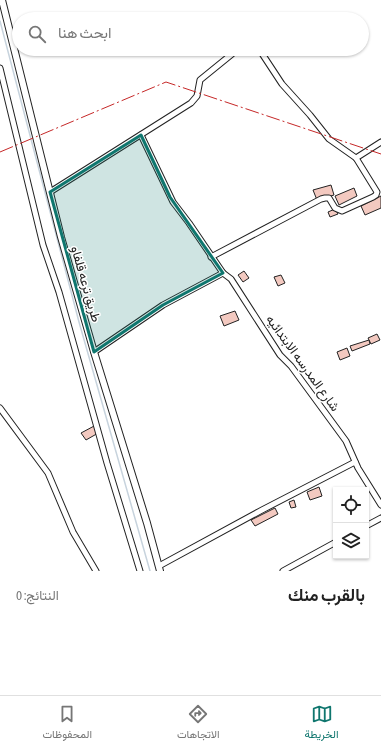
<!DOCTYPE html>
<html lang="ar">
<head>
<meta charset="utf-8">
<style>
	body { margin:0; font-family:"Asap Condensed",Vazirmatn,sans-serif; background:#f6f6f6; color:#222; direction:rtl }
	.controls { position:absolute; right:12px; bottom:12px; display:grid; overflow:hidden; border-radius:0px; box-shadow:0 1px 3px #0004 }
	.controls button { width:36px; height:36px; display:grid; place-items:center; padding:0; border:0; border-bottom:1px solid #e0e0e0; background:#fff; color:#222; font:20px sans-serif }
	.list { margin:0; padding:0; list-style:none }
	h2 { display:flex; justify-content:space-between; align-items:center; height:52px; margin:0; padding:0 16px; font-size:17px }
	h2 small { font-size:13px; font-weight:400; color:#767676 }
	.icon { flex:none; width:22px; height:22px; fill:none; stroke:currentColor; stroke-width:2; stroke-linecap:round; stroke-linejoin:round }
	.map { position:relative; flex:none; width:381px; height:571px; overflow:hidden; direction:ltr }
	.search { position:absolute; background:#fff; box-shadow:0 1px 3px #0004; left:12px; right:12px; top:12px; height:44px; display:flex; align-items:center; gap:10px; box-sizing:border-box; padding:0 14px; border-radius:22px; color:#767676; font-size:15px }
	.sheet { height:124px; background:#fff }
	nav { display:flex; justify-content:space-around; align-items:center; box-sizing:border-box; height:56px; border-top:1px solid #e0e0e0; background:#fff; font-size:11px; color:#767676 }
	nav a { display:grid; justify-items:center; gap:2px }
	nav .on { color:#0f766e }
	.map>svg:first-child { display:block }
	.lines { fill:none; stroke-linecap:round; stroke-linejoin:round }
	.stream { stroke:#c7d3dd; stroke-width:1.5 }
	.building { fill:#f3c9c0; stroke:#222 }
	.minor-casing { stroke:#222; stroke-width:7 }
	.tertiary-casing { stroke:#222; stroke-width:8 }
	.minor { stroke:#fff; stroke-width:5 }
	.tertiary { stroke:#fff; stroke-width:6 }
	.power { stroke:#c62828; stroke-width:1; stroke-dasharray:14 3 2 3; stroke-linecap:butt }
	.marked { fill:#0f766e; fill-opacity:0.2; stroke:#0f766e; stroke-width:3; stroke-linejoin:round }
	.labels { text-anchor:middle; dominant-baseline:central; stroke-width:3; stroke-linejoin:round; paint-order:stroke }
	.street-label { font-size:13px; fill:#222; stroke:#fff }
</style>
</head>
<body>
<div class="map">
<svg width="381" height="571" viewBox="0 0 381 571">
	<rect width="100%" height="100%" fill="#fff"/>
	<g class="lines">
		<!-- stream -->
		<polyline class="stream" points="0,21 79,322 150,571"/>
	</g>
	<!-- building -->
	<g class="building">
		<polygon points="331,185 334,195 317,200 313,190"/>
		<polygon points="354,188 357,196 339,205 335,196"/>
		<polygon points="381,196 381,208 365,215 361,206"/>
		<polygon points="335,209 338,214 330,217 328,212"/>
		<polygon points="244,271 249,278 243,282 238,275"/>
		<polygon points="281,275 285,283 278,286 274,277"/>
		<polygon points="235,311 239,320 224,326 220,316"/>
		<polygon points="377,334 380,340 371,344 368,338"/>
		<polygon points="369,340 370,344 352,351 350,346"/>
		<polygon points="347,348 350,356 340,360 337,352"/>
		<polygon points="96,425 100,432 86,440 81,433"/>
		<polygon points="319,487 322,496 310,500 307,492"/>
		<polygon points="294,500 296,507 291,508 289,502"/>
		<polygon points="275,508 278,514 255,526 251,520"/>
	</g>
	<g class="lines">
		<defs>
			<g id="minor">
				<polyline points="0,68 43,245 59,292 107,463 140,571"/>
				<polyline points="141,135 173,202 189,223 223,273 231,279 280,355 291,366 346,441 358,468 381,505"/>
				<polyline points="356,158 381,142"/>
				<polyline points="50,192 191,103 197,96 200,80 232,54 233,49"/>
				<polyline points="211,257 321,199 325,198 329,198 335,208 342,211 373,197 376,195 377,192 356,158 329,139 310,115 282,84 259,49"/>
				<polyline points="94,352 163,305 223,273"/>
				<polyline points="0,408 48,473 73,532 96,571"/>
				<polyline points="366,526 381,518"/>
				<polyline points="159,566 262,510 355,462"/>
				<polyline points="283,571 336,542"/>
			</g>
			<polyline id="tertiary" points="2,0 61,237 94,352 147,523 160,571"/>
		</defs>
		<!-- minor casing -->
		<use href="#minor" class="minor-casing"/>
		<!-- tertiary casing -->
		<use href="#tertiary" class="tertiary-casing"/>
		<!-- minor -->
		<use href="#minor" class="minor"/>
		<!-- tertiary -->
		<use href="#tertiary" class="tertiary"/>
		<!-- power -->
		<polyline class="power" points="0,152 166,82 381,154"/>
	</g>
	<!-- marked area -->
	<path class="marked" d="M 141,135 L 170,197 L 223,273 L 163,305 L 94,352 L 50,192 Z"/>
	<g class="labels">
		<!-- street labels -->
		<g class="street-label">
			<text transform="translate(86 284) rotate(74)">طريق ترعه قلفاو</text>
			<text transform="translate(303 363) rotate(54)">شارع المدرسه الابتدائيه</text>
		</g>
	</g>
</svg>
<div class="controls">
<button><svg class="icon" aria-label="locate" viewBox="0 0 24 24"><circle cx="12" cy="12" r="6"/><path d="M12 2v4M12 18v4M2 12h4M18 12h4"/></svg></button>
<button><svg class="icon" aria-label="layers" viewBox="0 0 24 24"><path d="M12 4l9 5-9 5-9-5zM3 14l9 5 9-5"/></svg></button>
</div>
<div class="search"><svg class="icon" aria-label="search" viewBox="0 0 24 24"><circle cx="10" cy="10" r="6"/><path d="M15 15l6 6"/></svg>ابحث هنا</div>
</div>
<section class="sheet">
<h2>بالقرب منك<small>النتائج: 0</small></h2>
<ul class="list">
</ul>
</section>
<nav>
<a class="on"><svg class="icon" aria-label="map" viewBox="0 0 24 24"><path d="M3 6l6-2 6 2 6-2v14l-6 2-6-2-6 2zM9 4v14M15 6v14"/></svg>الخريطة</a>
<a><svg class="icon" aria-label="directions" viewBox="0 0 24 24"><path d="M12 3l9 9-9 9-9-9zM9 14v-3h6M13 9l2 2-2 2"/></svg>الاتجاهات</a>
<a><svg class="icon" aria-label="saved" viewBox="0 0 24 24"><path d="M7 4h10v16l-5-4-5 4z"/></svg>المحفوظات</a>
</nav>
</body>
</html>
